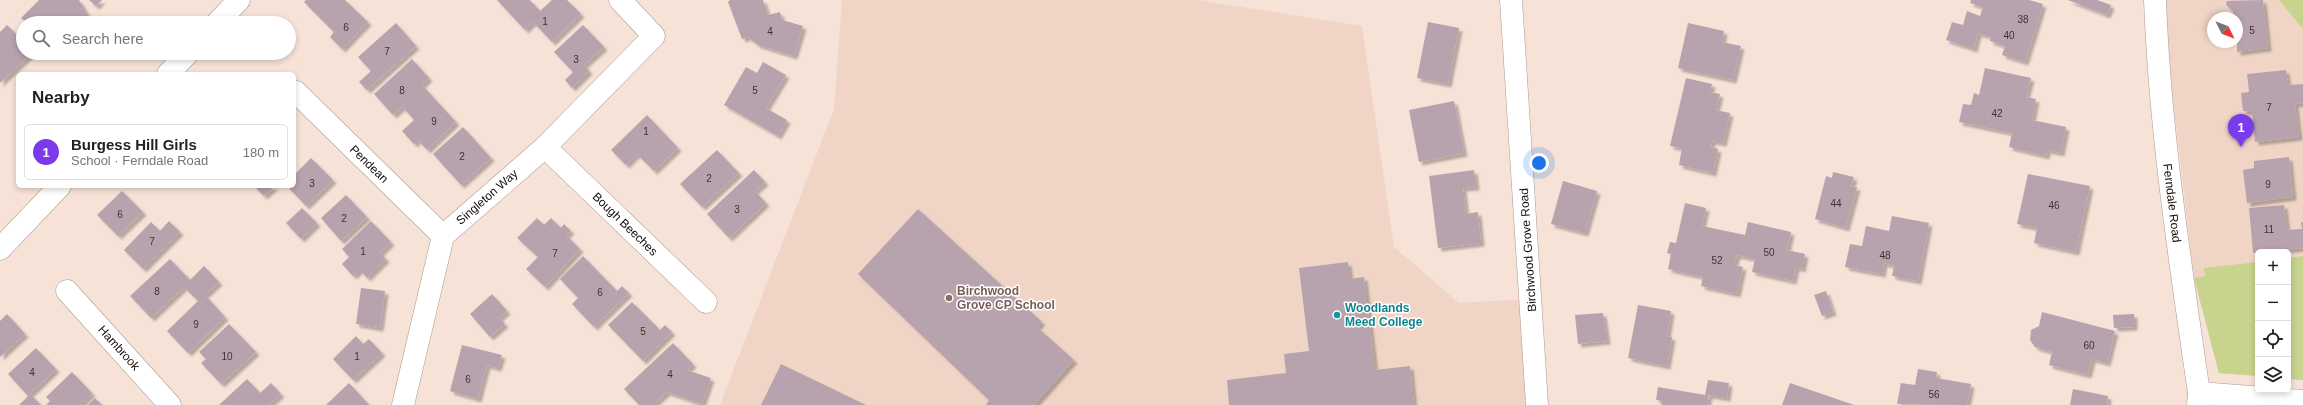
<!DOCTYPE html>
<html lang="en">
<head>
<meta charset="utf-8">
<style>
	body { margin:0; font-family:Helvetica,sans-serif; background:#f6f6f6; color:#202124 }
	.controls { position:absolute; right:12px; bottom:12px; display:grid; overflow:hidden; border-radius:6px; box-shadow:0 2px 6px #0003 }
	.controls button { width:36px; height:36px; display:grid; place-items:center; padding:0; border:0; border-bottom:1px solid #e0e0e0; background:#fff; color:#202124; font:20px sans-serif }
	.compass { position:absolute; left:2207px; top:12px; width:36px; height:36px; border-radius:50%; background:#fff; box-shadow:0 2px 6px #0003; rotate:132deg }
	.you { position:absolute; left:1539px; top:163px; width:14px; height:14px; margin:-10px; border:3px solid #fff; border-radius:50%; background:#1a73e8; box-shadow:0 0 0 6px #1a73e833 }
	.badge { display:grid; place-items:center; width:26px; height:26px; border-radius:50%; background:#7c3aed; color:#fff; font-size:13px; font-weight:700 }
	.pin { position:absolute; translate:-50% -33px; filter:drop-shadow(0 1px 2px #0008) }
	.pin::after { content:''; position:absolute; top:21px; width:14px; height:12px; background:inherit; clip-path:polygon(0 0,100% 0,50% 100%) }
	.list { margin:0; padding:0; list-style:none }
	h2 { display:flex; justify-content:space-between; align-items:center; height:52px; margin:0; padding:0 16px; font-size:17px }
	h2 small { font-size:13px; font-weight:400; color:#757577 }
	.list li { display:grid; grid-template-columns:26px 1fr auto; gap:12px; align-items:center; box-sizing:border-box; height:56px; margin:0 8px 8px; padding:0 8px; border:1px solid #e0e0e0; border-radius:6px }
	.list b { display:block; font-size:15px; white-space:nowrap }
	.list p { margin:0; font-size:13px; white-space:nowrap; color:#757577 }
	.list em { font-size:13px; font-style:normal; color:#757577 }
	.icon { flex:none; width:22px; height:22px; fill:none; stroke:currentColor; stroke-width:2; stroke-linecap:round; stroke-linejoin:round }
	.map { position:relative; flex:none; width:2303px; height:405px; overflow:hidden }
	.search { position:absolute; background:#fff; box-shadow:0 2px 6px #0003; left:16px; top:16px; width:280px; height:44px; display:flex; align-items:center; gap:10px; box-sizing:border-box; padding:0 14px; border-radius:22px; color:#757577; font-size:15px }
	.panel { position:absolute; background:#fff; box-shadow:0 2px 6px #0003; left:16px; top:72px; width:280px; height:116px; border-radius:6px }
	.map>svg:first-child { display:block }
	.built { fill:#f0d5c6; fill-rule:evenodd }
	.green { fill:#c8d38d }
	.building { fill:#b7a3ad; filter:url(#shadow) }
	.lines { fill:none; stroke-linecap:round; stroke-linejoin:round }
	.minor-casing { stroke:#ad9a90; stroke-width:23 }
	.secondary-casing { stroke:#ad9a90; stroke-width:23 }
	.minor { stroke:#fff; stroke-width:22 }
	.secondary { stroke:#fff; stroke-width:22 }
	.education-dot { fill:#8d6e63; stroke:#fff; stroke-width:1.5 }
	.culture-dot { fill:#0f9aa8; stroke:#fff; stroke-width:1.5 }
	.labels { text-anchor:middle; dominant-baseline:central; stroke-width:3; stroke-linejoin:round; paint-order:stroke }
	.number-label { font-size:10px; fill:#3d3233 }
	.street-label { font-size:12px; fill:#140d0a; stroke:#fff }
	.education-label { font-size:12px; font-weight:bold; fill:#785e54; stroke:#fff; text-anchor:start }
	.culture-label { font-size:12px; font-weight:bold; fill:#0d838f; stroke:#fff; text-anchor:start }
</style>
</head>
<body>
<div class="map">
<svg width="2303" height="405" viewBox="0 0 2303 405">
	<defs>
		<filter id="shadow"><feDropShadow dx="3.5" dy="3.5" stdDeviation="1" flood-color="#0004"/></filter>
	</defs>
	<rect width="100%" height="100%" fill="#f6e2d7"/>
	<!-- built -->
	<g class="built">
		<polygon points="842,0 1197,0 1362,26 1394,247 1459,303 1528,299 1527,405 720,405 834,109"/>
		<path d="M 2163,0 L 2303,0 L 2303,380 L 2288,379 L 2288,252 L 2258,252 L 2258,376 L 2219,373 L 2194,278 L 2164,23 ZM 2213,18 L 2237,18 L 2237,42 L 2213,42 Z"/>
	</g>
	<!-- green -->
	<g class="green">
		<polygon points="2279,0 2303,0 2303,29"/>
		<polygon points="2303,256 2303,380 2288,379 2288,258"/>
		<polygon points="2258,262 2258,376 2219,373 2194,278 2205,276 2204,268"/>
	</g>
	<!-- building -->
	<g class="building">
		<polygon points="39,0 79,0 93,23 27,23 21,18"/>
		<polygon points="89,0 102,0 96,6"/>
		<polygon points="306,0 345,0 368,22 342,49 330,37 334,32 304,2"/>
		<polygon points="497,0 530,0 540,11 552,0 567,0 581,14 552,42 533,22 525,30"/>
		<polygon points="730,0 763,0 768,15 780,12 782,20 803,26 794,56 758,45 748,37 742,39 728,2"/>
		<polygon points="1971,0 2029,0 2043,4 2025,62 2002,55 2005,46 1990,41 1991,37 1978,33 1974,49 1946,40 1952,22 1963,25 1967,11 1980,16 1983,7 1970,3"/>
		<polygon points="2068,0 2097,0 2111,5 2107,15"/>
		<polygon points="2263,0 2268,48 2237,52 2237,18 2234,18 2233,11 2226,5 2227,1"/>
		<polygon points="1428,22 1459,28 1448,84 1417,78"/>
		<polygon points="396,23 416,46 367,90 359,82 371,71 358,57"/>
		<polygon points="1688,23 1724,31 1722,42 1741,46 1733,80 1678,68"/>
		<polygon points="7,25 23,41 23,53 32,53 0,83 0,32"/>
		<polygon points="583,25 604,47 584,65 589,71 572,88 565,80 573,72 554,52"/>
		<polygon points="412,59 429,78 422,85 456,122 427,150 418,140 414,144 402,131 414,120 410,115 402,107 393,115 374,94"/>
		<polygon points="763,62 786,75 766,108 787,120 778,136 724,105 746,67 757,73"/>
		<polygon points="1985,68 2031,78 2026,97 2036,99 2032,120 2066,127 2061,153 2047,150 2046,156 2009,147 2012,133 1959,122 1963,104 1971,105 1974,93 1979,95"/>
		<polygon points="2286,70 2288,85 2303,84 2303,103 2295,104 2299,137 2255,142 2252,112 2243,111 2241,93 2249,92 2247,74"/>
		<polygon points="1686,78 1712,84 1710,92 1720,94 1716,110 1730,113 1723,143 1712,141 1711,147 1718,149 1713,173 1679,165 1682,148 1670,146"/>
		<polygon points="1454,101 1464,153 1419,162 1409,110"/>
		<polygon points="647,115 678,148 654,171 637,154 626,165 611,150"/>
		<polygon points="463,127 491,158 461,185 433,154"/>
		<polygon points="717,150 739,173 702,207 680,184"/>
		<polygon points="2289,157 2293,197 2247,203 2243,170 2254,168 2254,161"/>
		<polygon points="311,158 333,180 306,206 287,186 294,186 294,175"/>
		<polygon points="754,170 765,182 755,191 766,203 729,238 707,214"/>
		<polygon points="1474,170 1476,187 1463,188 1466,214 1478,212 1481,243 1438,248 1429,176"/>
		<polygon points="1833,172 1854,177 1851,186 1857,187 1846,228 1815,219 1826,176 1832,178"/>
		<polygon points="2028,174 2090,186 2076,252 2034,243 2037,228 2017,224"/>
		<polygon points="1563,181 1597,191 1585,233 1551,224"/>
		<polygon points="254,186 275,186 264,196"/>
		<polygon points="122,191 143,212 118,236 97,215"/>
		<polygon points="346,195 367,217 341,241 321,218"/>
		<polygon points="1685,203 1706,208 1702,226 1745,235 1748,222 1791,232 1787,250 1805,254 1802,269 1796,267 1793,281 1752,272 1755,259 1737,255 1734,265 1743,267 1737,294 1701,286 1703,277 1668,269 1671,254 1667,253 1670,242 1676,243"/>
		<polygon points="2284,205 2287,230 2302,229 2301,222 2303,222 2303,248 2253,253 2249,208"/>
		<polygon points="302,208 317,223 301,239 286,223"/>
		<polygon points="918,209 1042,322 1037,327 1074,360 1034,405 986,405 989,400 858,274"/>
		<polygon points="1892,216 1929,223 1918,281 1892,276 1894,266 1884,263 1882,274 1845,267 1850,244 1862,246 1866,226 1889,231"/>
		<polygon points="537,218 544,225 551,218 561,228 564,224 571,231 566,235 580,249 545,287 526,269 538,257 517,238"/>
		<polygon points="169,221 180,232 143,269 124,250 151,222 160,231"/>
		<polygon points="371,221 391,242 380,253 386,259 367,278 360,270 353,276 342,264 349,257 342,249"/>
		<polygon points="583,256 617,291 622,286 629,293 594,327 572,304 578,298 560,279"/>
		<polygon points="170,259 190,280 204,266 219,282 205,295 225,317 188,353 167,331 198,301 184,287 151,318 130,296"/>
		<polygon points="1348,262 1350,279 1364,277 1375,370 1410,366 1414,405 1229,405 1227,380 1286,373 1284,354 1309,351 1299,268"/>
		<polygon points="361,288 385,291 380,328 356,324"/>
		<polygon points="1826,291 1833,312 1822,316 1814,295"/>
		<polygon points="492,294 507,311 499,318 505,324 490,337 470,314"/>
		<polygon points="632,302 660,330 665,325 672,332 643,361 608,325"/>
		<polygon points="1638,305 1671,311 1667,336 1672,337 1667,366 1628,358"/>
		<polygon points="2042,312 2115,331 2107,363 2092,359 2088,375 2049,365 2052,352 2035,347 2030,340 2031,330 2039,326"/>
		<polygon points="1603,313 1607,341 1578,344 1575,315"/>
		<polygon points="7,314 25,334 0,357 0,321"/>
		<polygon points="2134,314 2134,327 2114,328 2113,315"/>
		<polygon points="229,324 256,352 221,384 201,363 206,359 199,352"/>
		<polygon points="356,336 363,344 369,339 382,353 353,380 333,359"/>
		<polygon points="673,343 693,364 687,370 711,378 702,404 667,392 653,405 639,405 624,389"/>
		<polygon points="462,345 502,355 498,368 487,365 478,399 450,391"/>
		<polygon points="36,348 56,369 30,394 41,405 19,405 28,396 8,374"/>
		<polygon points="781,364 866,405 761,405"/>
		<polygon points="1918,369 1937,372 1936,378 1971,384 1967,405 1897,404 1901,383 1915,385"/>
		<polygon points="72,372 92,393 80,405 46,405 50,401 46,397"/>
		<polygon points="247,379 260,393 271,383 281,394 268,405 219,405"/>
		<polygon points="1708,380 1729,383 1727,398 1709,395 1707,405 1662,405 1662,401 1656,400 1658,387 1705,395"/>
		<polygon points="349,383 369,405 326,405"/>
		<polygon points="1790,383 1854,405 1782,405"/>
		<polygon points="2073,389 2108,396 2107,405 2070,405"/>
		<polygon points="95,398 102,405 88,405"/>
	</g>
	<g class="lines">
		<defs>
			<g id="minor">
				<polyline points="1511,0 1537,405"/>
				<path d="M 2155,0 C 2160,132 2180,262 2199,393 L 2198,405"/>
				<polyline points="296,92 443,236"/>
				<polyline points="545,147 706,302"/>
				<polyline points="67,291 170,405"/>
				<polyline points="2199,393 2303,401"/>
				<polyline points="403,405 443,236 545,147 654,36 620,0"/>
			</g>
			<g id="secondary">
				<polyline points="217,23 239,0"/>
				<polyline points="168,74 188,53"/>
				<polyline points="0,249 60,186"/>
			</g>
		</defs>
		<!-- minor casing -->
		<use href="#minor" class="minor-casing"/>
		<!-- secondary casing -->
		<use href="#secondary" class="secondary-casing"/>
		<!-- minor -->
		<use href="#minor" class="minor"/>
		<!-- secondary -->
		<use href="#secondary" class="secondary"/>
	</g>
	<!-- markers -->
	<circle class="education-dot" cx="949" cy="298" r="4"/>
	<circle class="culture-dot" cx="1337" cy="315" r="4"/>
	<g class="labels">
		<!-- number labels -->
		<g class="number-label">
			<text x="2023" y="19">38</text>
			<text x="545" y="21">1</text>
			<text x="346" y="27">6</text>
			<text x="2252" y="30">5</text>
			<text x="770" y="31">4</text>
			<text x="2009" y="35">40</text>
			<text x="387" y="51">7</text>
			<text x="576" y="59">3</text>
			<text x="402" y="90">8</text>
			<text x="755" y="90">5</text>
			<text x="2269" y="107">7</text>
			<text x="1997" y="113">42</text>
			<text x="434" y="121">9</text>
			<text x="646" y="131">1</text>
			<text x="462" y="156">2</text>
			<text x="709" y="178">2</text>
			<text x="312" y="183">3</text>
			<text x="2268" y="184">9</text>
			<text x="1836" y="203">44</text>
			<text x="2054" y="205">46</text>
			<text x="737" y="209">3</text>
			<text x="120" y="214">6</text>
			<text x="344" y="218">2</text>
			<text x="2269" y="229">11</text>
			<text x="152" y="241">7</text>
			<text x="363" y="251">1</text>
			<text x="1769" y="252">50</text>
			<text x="555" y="253">7</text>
			<text x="1885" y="255">48</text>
			<text x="1717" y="260">52</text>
			<text x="157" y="291">8</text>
			<text x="600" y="292">6</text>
			<text x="196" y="324">9</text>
			<text x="643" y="331">5</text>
			<text x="2089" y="345">60</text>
			<text x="227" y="356">10</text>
			<text x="357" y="356">1</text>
			<text x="32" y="372">4</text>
			<text x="670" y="374">4</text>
			<text x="468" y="379">6</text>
			<text x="1934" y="394">56</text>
		</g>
		<!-- street labels -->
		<g class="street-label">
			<text transform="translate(369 164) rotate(44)">Pendean</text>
			<text transform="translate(487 197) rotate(-41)">Singleton Way</text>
			<text transform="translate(2172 203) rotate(83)">Ferndale Road</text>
			<text transform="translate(625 224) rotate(44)">Bough Beeches</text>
			<text transform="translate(1528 250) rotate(-94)">Birchwood Grove Road</text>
			<text transform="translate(119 348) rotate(48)">Hambrook</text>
		</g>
		<!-- education labels -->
		<g class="education-label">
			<text x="957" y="291">Birchwood<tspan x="957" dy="14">Grove CP School</tspan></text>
		</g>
		<!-- culture labels -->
		<g class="culture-label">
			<text x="1345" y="308">Woodlands<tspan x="1345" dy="14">Meed College</tspan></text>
		</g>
	</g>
</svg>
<div class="controls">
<button>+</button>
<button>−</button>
<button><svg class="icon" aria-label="locate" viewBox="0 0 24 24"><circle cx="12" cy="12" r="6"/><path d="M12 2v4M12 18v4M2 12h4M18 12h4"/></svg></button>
<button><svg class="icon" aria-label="layers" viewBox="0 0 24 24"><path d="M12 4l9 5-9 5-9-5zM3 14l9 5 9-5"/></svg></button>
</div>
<svg class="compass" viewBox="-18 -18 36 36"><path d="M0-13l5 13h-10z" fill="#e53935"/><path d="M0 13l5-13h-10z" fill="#757577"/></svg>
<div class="you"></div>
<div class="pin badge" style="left:2241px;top:147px">1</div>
<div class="search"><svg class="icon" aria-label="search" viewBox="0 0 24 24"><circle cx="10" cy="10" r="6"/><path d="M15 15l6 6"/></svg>Search here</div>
<section class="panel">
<h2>Nearby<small></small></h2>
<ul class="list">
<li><span class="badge">1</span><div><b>Burgess Hill Girls</b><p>School · Ferndale Road</p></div><em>180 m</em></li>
</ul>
</section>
</div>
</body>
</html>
